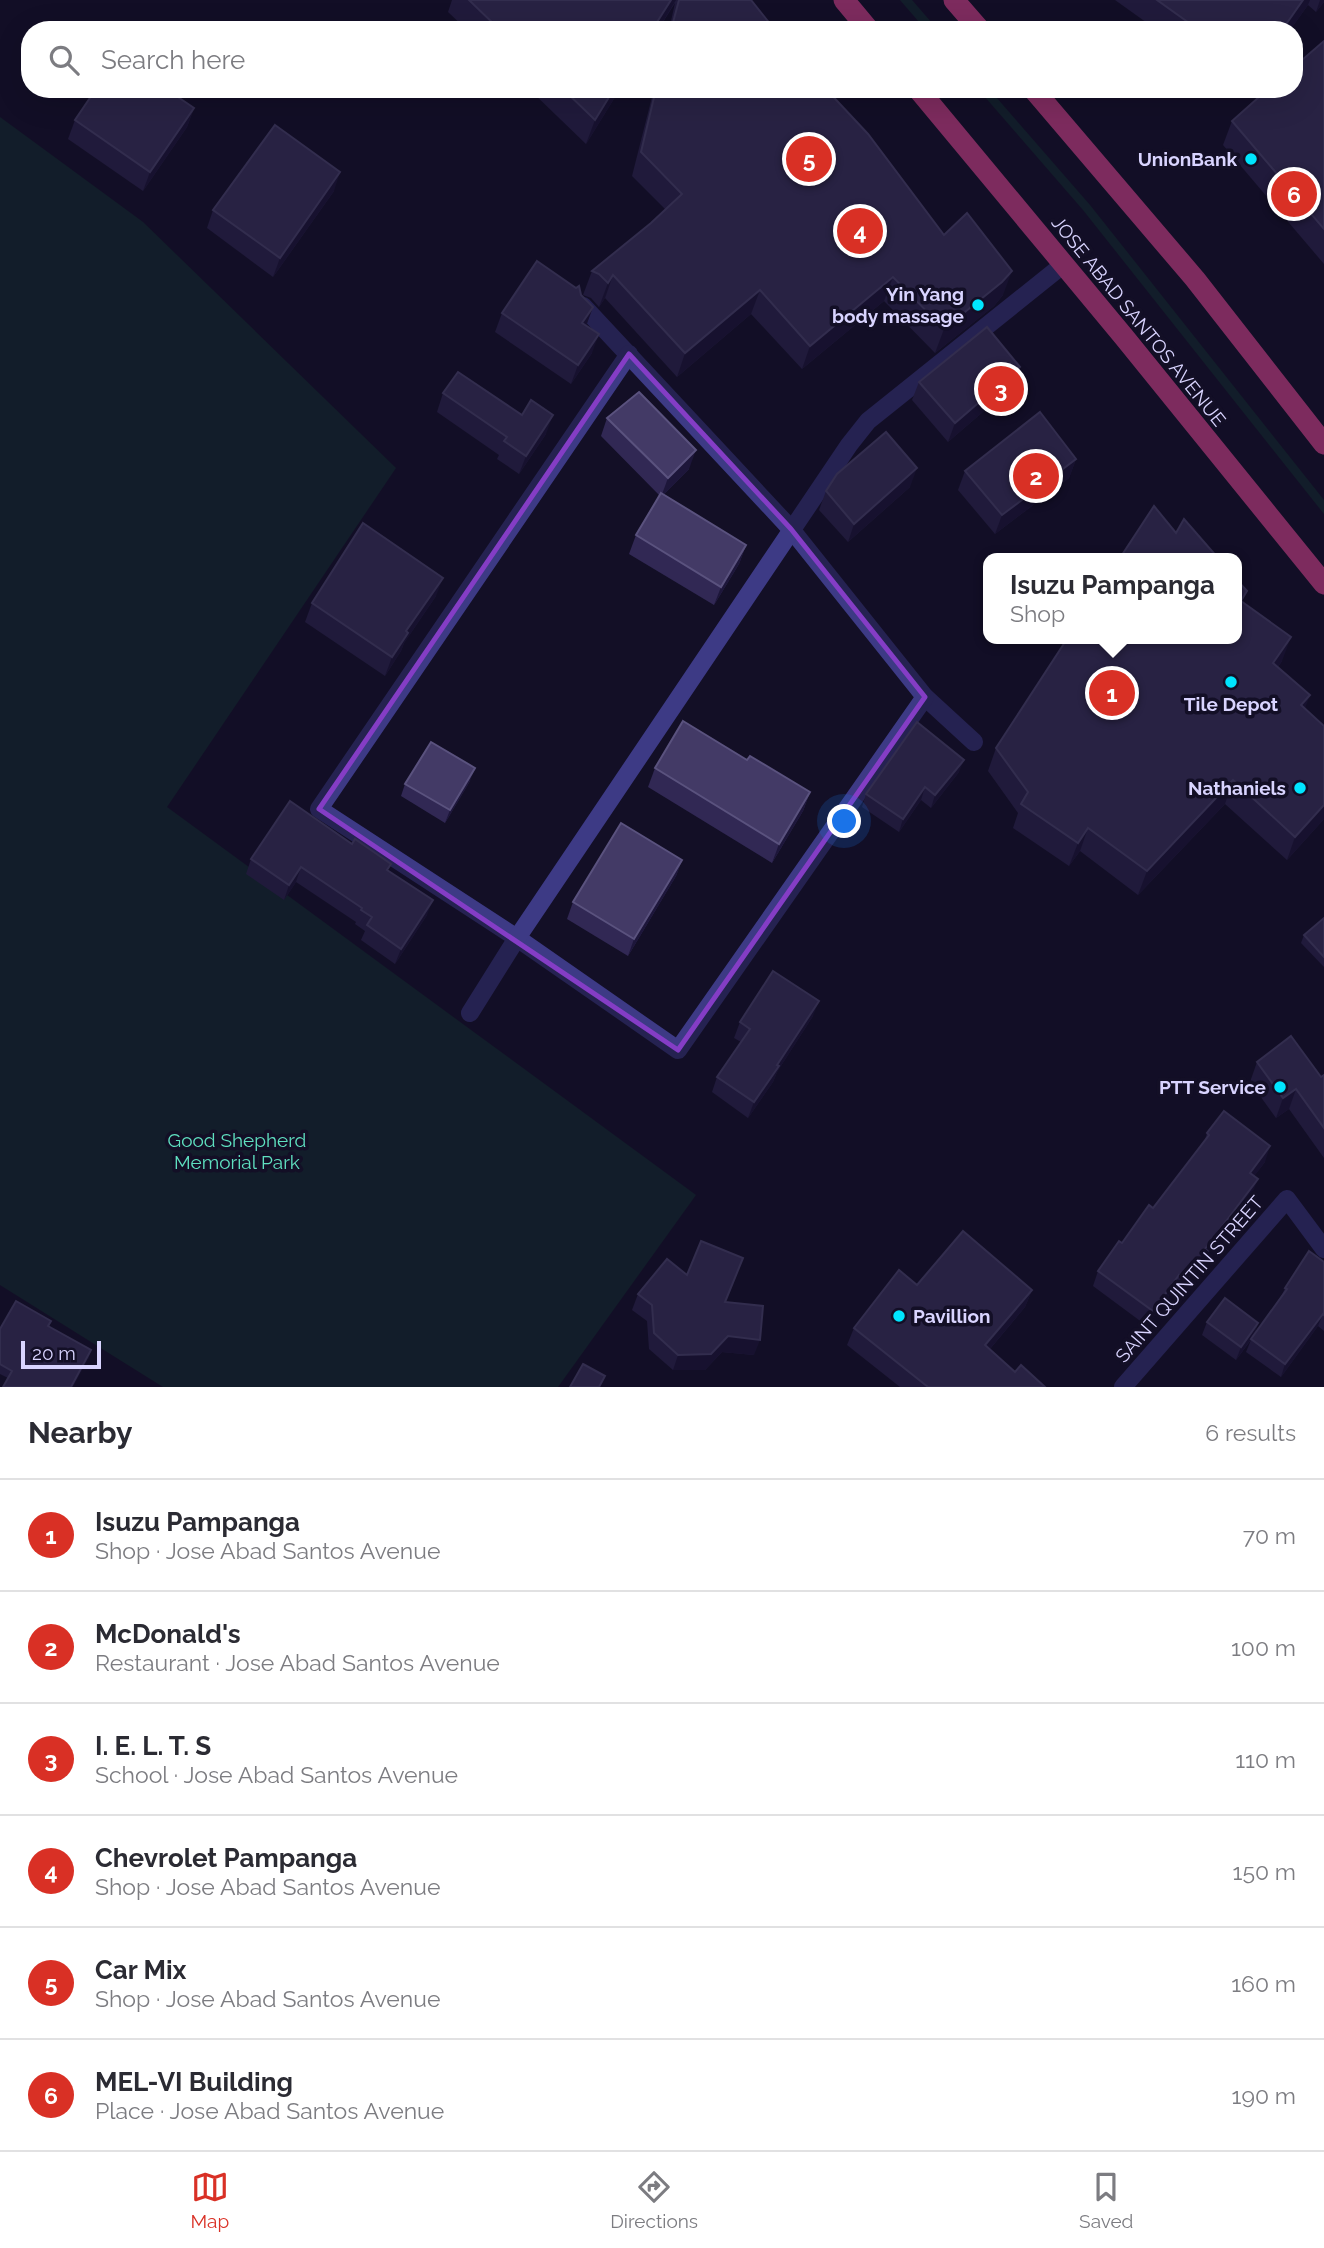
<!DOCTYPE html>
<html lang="en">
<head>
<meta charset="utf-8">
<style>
	body { margin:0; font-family:Raleway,sans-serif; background:#f7f7f7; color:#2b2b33 }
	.scale { position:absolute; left:21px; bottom:18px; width:80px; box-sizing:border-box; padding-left:7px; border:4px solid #d9d4ff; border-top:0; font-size:19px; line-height:24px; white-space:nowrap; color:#d9d4ff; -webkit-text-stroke:5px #130f26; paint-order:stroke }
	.you { position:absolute; left:845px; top:822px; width:24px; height:24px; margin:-18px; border:5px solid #fff; border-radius:50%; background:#1a73e8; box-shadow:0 0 0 10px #1a73e833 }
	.badge { display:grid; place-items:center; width:46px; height:46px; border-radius:50%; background:#d93025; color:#fff; font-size:23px; font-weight:700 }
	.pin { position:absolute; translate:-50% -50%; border:4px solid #fff; box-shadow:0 2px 7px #0006 }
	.popup { position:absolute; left:983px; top:553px; width:259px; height:91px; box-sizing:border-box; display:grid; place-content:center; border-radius:14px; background:#fff; filter:drop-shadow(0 2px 5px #0005); font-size:23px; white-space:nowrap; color:#7c7c81 }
	.popup b { font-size:26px; color:#2b2b33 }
	.popup::after { content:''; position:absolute; left:50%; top:100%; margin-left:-14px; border:14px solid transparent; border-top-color:#fff }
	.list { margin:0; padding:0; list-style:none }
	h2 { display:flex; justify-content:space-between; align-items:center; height:91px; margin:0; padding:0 28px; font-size:30px }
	h2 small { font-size:23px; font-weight:400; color:#7c7c81 }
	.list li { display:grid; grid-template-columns:46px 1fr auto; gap:21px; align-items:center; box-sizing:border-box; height:112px; padding:0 28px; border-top:2px solid #e1e1e2 }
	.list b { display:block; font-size:26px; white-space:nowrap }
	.list p { margin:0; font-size:23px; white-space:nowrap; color:#7c7c81 }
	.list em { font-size:23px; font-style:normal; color:#7c7c81 }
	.icon { flex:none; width:38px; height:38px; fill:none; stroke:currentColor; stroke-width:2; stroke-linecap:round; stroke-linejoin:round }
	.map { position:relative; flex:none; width:1324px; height:1387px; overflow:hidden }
	.search { position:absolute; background:#fff; box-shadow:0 7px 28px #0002; left:21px; right:21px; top:21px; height:77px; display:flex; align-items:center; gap:18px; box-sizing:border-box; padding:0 24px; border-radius:28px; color:#7c7c81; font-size:26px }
	.sheet { height:763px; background:#fff }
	nav { display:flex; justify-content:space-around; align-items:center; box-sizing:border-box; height:98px; border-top:2px solid #e1e1e2; background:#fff; font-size:19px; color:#7c7c81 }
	nav a { display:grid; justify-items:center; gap:4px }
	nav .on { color:#d93025 }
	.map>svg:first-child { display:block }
	.green { fill:#12302f }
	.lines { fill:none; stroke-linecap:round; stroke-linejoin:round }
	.street { stroke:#3d3a85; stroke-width:18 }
	.highway { stroke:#ff4fa3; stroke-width:21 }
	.wall { fill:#312854 }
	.shaded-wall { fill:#1d163a }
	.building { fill:#433a66; stroke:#5a527e; stroke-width:2 }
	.marked { fill:none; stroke:#843dc5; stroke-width:5; stroke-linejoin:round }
	.poi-dot { fill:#00e5ff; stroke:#130f26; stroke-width:2.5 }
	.labels { text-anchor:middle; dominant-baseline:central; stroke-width:7; stroke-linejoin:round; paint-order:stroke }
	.poi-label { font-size:19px; font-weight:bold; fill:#d9d4ff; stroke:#130f26; text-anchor:end }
	.street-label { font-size:19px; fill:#d9d4ff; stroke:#130f26 }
	.park-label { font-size:19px; fill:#5fe0c0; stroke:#130f26 }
</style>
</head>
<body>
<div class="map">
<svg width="1324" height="1387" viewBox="0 0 1324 1387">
	<rect width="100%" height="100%" fill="#130f26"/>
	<!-- green -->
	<g class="green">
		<polygon points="900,0 912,0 938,30 926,30"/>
		<polygon points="978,89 989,89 1090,205 1324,500 1324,514 1083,210"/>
		<polygon points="0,117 143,222 396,468 167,807 696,1195 558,1387 163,1387 0,1285"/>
	</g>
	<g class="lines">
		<!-- street -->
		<g class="street">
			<polyline points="583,306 791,529 925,697 974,742"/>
			<polyline points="629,354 319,809 517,938 678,1050 925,697"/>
			<polyline points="470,1013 517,938 849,445 868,421 1064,264"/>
			<polyline points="1123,1387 1287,1199 1324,1249"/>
		</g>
		<!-- highway -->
		<g class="highway">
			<polyline points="844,0 869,30"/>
			<polyline points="954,0 980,30"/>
			<polyline points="918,89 1124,337 1324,584"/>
			<polyline points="1033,89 1195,279 1324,444"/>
		</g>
	</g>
	<!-- wall -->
	<g class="wall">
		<polygon points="452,0 751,0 775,30 669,30 675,3 658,30 467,30 448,12"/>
		<polygon points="1115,0 1324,0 1324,2 1316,12 1308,5 1290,30 1157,30"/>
		<polygon points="1324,41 1324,264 1223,145 1232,121"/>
		<polygon points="529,89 620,89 586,144"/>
		<polygon points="654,89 826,89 944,235 1003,295 994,306 935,353 884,301 802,369 751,314 677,377 605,298 599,307 591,298 583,295 592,271 651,223 665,209 632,176"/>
		<polygon points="194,108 187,127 143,191 68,139 75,120"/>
		<polygon points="334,191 273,277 207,228 213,210"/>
		<polygon points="581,295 593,307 586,326 592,353 571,384 495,332 502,313"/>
		<polygon points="1020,367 1013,386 948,442 912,400 919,382"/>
		<polygon points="443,393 546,434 519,474 497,459 499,455 437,412"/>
		<polygon points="607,418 689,469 663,495 746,545 739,564 714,605 629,554 636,535 660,496 601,436"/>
		<polygon points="1076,459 1069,478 995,534 958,490 965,471"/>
		<polygon points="910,487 848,542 819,510 826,491"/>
		<polygon points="436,596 404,643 401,651 385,676 305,622 312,603"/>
		<polygon points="1243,603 1282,661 1278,667 1305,708 1324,726 1324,819 1287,860 1225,804 1138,895 1080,851 1069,866 1013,828 1018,813 988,771 996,748"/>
		<polygon points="747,760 810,792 803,811 772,863 648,787 655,768"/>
		<polygon points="959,772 931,808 921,800 899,832 862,807 866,794"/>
		<polygon points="470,781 445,823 401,796 405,784"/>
		<polygon points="251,859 389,871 427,915 395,964 361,940 365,931 355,924 356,922 296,882 284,900 246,874"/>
		<polygon points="682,860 676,876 628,956 567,919 573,902"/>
		<polygon points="1324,918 1324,967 1301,943 1304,935"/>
		<polygon points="813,1016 777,1072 773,1082 748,1118 712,1092 717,1077 741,1042 734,1038 740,1022"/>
		<polygon points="1257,1062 1321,1077 1324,1075 1324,1158 1289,1109 1276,1118 1250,1082"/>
		<polygon points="1207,1133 1265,1162 1254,1176 1252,1194 1208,1252 1203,1266 1181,1296 1173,1290 1147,1326 1093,1286 1098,1271 1153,1208 1204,1143"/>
		<polygon points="1324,1262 1324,1331 1318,1326 1281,1377 1246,1352 1251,1340 1236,1360 1202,1335 1207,1322 1258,1323 1254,1335 1282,1295 1285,1288"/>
		<polygon points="737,1274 725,1302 754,1355 722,1352 705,1370 673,1370 649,1349 647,1321 632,1310 638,1294 687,1275"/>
		<polygon points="917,1285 1032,1290 1025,1307 990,1349 1015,1372 1045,1387 900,1387 847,1345 854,1328"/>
		<polygon points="51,1321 49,1327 91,1350 88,1359 8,1378 0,1374 0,1329"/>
	</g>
	<!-- shaded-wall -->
	<g class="shaded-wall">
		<polygon points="671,0 676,0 658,30 652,30"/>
		<polygon points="1303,0 1310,0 1308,5 1290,30 1282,30"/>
		<polygon points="1320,0 1324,0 1324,2 1316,12"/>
		<polygon points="614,89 620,89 586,144 595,120"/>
		<polygon points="194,108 187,127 143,191 150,172"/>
		<polygon points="340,172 334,191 273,277 280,258"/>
		<polygon points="1012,271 1003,295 994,306 935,353 944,329"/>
		<polygon points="613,275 605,298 599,307 608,283"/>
		<polygon points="893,277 884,301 802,369 810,346"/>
		<polygon points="760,290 751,314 677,377 685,353"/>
		<polygon points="593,307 586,326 582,323"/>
		<polygon points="599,334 592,353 571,384 578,365"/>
		<polygon points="1020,367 1013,386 948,442 955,423"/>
		<polygon points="553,415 546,434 519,474 526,456"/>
		<polygon points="696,450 689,469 661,497 668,478"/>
		<polygon points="1076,459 1069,478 995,534 1002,515"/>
		<polygon points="917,468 910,487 848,542 854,524"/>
		<polygon points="746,545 739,564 714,605 721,587"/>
		<polygon points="443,578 436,596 404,643 401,651 385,676 392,657 406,631"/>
		<polygon points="1291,637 1282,661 1264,686 1273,663"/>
		<polygon points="1310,695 1301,719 1301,705"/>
		<polygon points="964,760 959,772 931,808 935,795"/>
		<polygon points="475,768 470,781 445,823 450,810"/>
		<polygon points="1233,780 1225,804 1138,895 1147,871"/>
		<polygon points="925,787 921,800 899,832 903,819"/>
		<polygon points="810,792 803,811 772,863 779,844"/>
		<polygon points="1324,805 1324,819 1287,860 1295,837"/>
		<polygon points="1088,828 1080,851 1069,866 1078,843"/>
		<polygon points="682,860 676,876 628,956 634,939"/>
		<polygon points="301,867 296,882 284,900 289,885"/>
		<polygon points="433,900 427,915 395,964 401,949"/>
		<polygon points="819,1001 813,1016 777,1072 773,1082 748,1118 754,1102"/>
		<polygon points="1296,1089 1289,1109 1276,1118 1283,1098"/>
		<polygon points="1270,1146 1265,1162 1245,1188 1250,1173"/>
		<polygon points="1258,1179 1252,1194 1208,1252 1203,1266 1181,1296 1186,1281 1205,1249"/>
		<polygon points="1179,1275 1173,1290 1147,1326 1153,1311"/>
		<polygon points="1032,1290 1025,1307 979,1362 985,1345"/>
		<polygon points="1323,1314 1318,1326 1281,1377 1285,1364"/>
		<polygon points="1258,1323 1254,1335 1236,1360 1241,1347"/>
		<polygon points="728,1336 760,1340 754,1355 722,1352 705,1370 673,1370 678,1355"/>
		<polygon points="91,1350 88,1359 73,1387 71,1387"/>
	</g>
	<!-- building -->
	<g class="building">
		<polygon points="469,0 671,0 652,30 500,30"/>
		<polygon points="679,0 751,0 775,30 671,30"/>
		<polygon points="1157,0 1303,0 1282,30 1199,30"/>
		<polygon points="1324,41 1324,229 1232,121 1268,89 1294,89 1294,67"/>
		<polygon points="96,89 166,89 194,108 150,172 75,120"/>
		<polygon points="563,89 614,89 595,120"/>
		<polygon points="656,89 826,89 868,134 944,235 967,213 1012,271 1002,282 944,329 893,277 810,346 760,290 685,353 613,275 608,283 599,274 592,271 651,223 682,194 641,152"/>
		<polygon points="275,125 340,172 280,258 213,210"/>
		<polygon points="537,261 576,288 579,286 581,295 593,307 582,323 599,334 578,365 502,313"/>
		<polygon points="987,327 1020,367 955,423 919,382"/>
		<polygon points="458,372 522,415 531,400 553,415 526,456 504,441 507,437 443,393"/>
		<polygon points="639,392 696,450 668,478 607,418"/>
		<polygon points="1040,412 1076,459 1002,515 965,471"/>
		<polygon points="886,432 917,468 854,524 826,491 837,474"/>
		<polygon points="661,493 746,545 721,587 636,535"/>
		<polygon points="1154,506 1176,533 1184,519 1218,558 1120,558"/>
		<polygon points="363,523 443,578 406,631 408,633 392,657 312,603"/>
		<polygon points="1236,579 1247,591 1241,601 1291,637 1273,663 1310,695 1301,705 1324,726 1324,805 1295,837 1233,780 1147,871 1088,828 1078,843 1021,804 1028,792 996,748 1067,639 1236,639"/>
		<polygon points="683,721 747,760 750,756 810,792 779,844 655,768"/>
		<polygon points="917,722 964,760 935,795 925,787 903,819 866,794"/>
		<polygon points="431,742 475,768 450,810 405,784"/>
		<polygon points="290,801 352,844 355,839 391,864 387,870 433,900 401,949 367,925 372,917 361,910 362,908 301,867 289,885 251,859"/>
		<polygon points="621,823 682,860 634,939 573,902"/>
		<polygon points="1324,918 1324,957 1304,935"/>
		<polygon points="773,971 819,1001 777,1065 779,1066 754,1102 717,1077 750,1029 740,1022"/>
		<polygon points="1291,1036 1321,1077 1324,1075 1324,1128 1296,1089 1283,1098 1257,1062"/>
		<polygon points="1224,1111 1270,1146 1250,1173 1258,1179 1205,1249 1208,1251 1186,1281 1179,1275 1153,1311 1098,1271 1119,1241 1122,1243 1149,1205 1153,1208 1209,1135 1207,1133"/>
		<polygon points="963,1231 1032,1290 985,1345 1015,1372 1021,1365 1045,1387 928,1387 854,1328 899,1270 917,1285"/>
		<polygon points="701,1241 743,1258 725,1302 763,1306 760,1340 728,1336 711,1354 678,1355 654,1333 652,1305 638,1294 667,1259 687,1275"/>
		<polygon points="1309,1251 1324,1262 1324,1315 1323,1314 1285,1364 1251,1339 1287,1289 1285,1288"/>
		<polygon points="1225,1298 1258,1323 1241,1347 1207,1322"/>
		<polygon points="16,1301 51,1321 48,1326 91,1350 71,1387 3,1387 12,1371 0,1364 0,1329"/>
		<polygon points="583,1364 605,1376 599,1387 570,1387"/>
	</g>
	<!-- marked area -->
	<path d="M0 0H1324V1387H0ZM 629,354 L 791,529 L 925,697 L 678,1050 L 319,809 Z" fill="#130f26" fill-opacity=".55" fill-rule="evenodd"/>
	<path class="marked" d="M 629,354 L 791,529 L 925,697 L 678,1050 L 319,809 Z"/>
	<!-- markers -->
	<g class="poi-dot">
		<circle cx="1251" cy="159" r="7"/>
		<circle cx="978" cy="305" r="7"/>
		<circle cx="1231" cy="682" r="7"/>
		<circle cx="1300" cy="788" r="7"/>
		<circle cx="1280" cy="1087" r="7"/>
		<circle cx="899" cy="1316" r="7"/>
	</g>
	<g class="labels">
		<!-- poi labels -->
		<g class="poi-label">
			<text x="1237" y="159">UnionBank</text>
			<text x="964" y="294">Yin Yang<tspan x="964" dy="22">body massage</tspan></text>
			<text x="1231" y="704" text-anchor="middle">Tile Depot</text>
			<text x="1286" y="788">Nathaniels</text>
			<text x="1266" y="1087">PTT Service</text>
			<text x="913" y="1316" text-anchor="start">Pavillion</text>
		</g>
		<!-- street labels -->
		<g class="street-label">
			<text transform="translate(1139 321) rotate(51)">JOSE ABAD SANTOS AVENUE</text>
			<text transform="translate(1189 1279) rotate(-49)">SAINT QUINTIN STREET</text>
		</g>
		<!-- park labels -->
		<g class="park-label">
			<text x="237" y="1140">Good Shepherd<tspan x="237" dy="22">Memorial Park</tspan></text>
		</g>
	</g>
</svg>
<div class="scale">20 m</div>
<div class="you"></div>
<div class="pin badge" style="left:1112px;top:693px">1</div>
<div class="popup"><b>Isuzu Pampanga</b>Shop</div>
<div class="pin badge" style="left:1036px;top:476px">2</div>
<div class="pin badge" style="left:1001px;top:389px">3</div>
<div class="pin badge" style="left:860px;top:231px">4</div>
<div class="pin badge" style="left:809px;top:159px">5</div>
<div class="pin badge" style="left:1294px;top:194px">6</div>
<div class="search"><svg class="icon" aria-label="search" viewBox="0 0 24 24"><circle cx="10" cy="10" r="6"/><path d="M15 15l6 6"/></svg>Search here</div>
</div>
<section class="sheet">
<h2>Nearby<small>6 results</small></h2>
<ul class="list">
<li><span class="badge">1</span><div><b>Isuzu Pampanga</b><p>Shop · Jose Abad Santos Avenue</p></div><em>70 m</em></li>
<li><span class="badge">2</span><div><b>McDonald's</b><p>Restaurant · Jose Abad Santos Avenue</p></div><em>100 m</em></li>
<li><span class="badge">3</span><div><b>I. E. L. T. S</b><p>School · Jose Abad Santos Avenue</p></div><em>110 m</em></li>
<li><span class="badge">4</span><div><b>Chevrolet Pampanga</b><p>Shop · Jose Abad Santos Avenue</p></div><em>150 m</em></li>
<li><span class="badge">5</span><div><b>Car Mix</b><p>Shop · Jose Abad Santos Avenue</p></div><em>160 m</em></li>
<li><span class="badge">6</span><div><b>MEL-VI Building</b><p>Place · Jose Abad Santos Avenue</p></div><em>190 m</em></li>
</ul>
</section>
<nav>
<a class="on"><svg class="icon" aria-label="map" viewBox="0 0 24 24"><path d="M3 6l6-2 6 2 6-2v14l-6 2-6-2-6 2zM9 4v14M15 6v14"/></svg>Map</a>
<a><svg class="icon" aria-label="directions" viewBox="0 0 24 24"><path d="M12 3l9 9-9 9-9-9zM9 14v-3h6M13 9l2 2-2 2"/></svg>Directions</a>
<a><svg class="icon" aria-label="saved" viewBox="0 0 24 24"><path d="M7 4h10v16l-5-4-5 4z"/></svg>Saved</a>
</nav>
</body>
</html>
